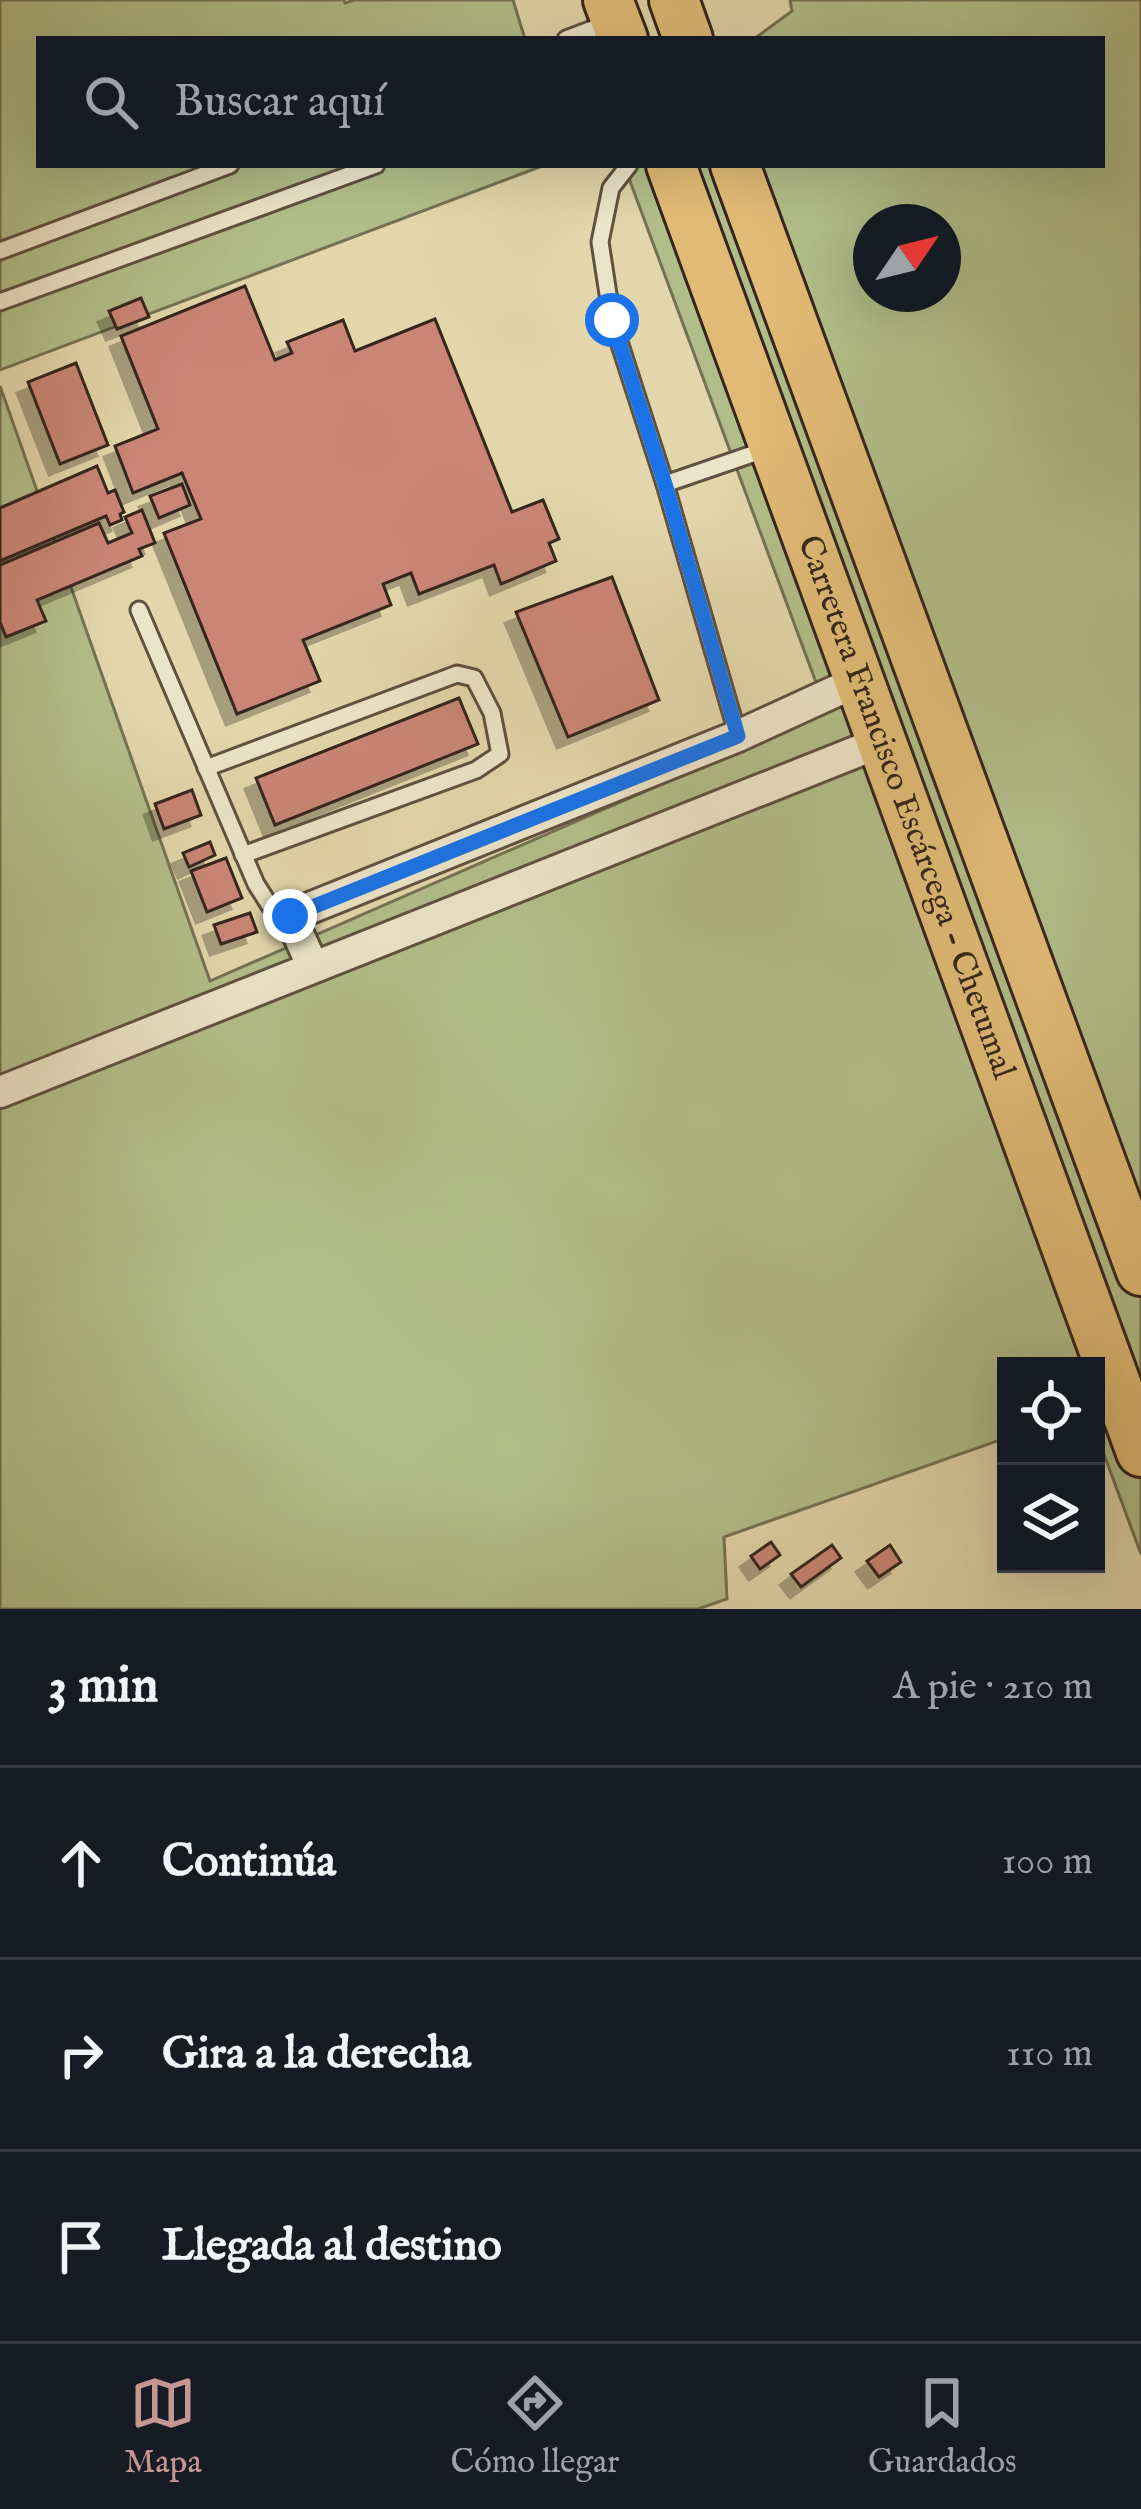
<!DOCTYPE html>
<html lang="es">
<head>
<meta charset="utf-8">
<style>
	body { margin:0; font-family:"IM FELL English",serif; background:#20242c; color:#f1f3f6 }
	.controls { position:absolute; right:36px; bottom:36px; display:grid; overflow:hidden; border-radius:0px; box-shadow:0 12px 48px #0002 }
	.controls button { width:108px; height:108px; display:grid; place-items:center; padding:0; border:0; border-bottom:3px solid #363941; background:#171b24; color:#f1f3f6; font:60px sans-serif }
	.compass { position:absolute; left:853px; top:204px; width:108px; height:108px; border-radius:50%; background:#171b24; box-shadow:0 12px 48px #0002; rotate:55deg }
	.stop { position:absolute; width:36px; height:36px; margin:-27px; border:9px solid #1a73e8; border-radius:50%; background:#fff }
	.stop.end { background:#1a73e8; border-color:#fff; box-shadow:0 3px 12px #0008 }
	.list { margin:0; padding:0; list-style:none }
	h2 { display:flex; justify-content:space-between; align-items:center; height:156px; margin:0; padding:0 48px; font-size:51px }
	h2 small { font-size:39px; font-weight:400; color:#9ea1a6 }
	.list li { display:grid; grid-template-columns:78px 1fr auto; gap:36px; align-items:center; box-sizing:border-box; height:192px; padding:0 48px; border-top:3px solid #363941 }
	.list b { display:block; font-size:45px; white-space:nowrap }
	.list em { font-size:39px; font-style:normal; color:#9ea1a6 }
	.icon { flex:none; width:66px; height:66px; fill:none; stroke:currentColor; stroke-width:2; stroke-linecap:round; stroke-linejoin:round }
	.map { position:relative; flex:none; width:1141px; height:1609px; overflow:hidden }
	.search { position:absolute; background:#171b24; box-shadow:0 12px 48px #0002; left:36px; right:36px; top:36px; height:132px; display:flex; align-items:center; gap:30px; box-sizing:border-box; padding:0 42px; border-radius:0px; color:#9ea1a6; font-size:45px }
	.sheet { height:732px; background:#171b24 }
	nav { display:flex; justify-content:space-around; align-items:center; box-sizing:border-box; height:168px; border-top:3px solid #363941; background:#171b24; font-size:33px; color:#9ea1a6 }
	nav a { display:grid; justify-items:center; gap:6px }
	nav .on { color:#c59692 }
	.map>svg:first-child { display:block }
	.green { fill:#b2be89; stroke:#747252; stroke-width:3; fill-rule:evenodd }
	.building { fill:#ca8577; stroke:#35251c; stroke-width:3; filter:url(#shadow) }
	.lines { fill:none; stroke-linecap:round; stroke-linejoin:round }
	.service-casing { stroke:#605140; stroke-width:21 }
	.minor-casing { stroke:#605140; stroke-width:36 }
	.trunk-casing { stroke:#35251c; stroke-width:54 }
	.service { stroke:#ece4c8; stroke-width:15 }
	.minor { stroke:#ece4c8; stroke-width:30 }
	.trunk { stroke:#e1bb75; stroke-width:48 }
	.route { stroke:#1a73e8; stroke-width:15 }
	.labels { text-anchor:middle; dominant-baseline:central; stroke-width:12; stroke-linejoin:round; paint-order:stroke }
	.street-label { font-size:33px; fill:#35251c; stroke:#ece4c8 }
</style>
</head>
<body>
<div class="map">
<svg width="1141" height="1609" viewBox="0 0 1141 1609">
	<defs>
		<filter id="shadow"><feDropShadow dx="-11" dy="11" stdDeviation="0" flood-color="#0004"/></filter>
	</defs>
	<rect width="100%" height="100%" fill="#e2d6aa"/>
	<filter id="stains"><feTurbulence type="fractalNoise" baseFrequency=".00167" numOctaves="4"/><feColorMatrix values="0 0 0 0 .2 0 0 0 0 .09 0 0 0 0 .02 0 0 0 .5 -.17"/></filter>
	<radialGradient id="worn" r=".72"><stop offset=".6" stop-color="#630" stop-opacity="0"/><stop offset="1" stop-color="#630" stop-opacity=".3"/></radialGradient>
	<!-- green -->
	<g class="green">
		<polygon points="0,0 344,0 345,3 355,0 513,0 525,39 39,39 39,165 545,165 0,370"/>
		<path d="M 790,0 L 1141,0 L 1141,1554 L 1096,1433 L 1096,1366 L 1006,1366 L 1006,1438 L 724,1537 L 727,1599 L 698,1609 L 0,1609 L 0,386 L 210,981 L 827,712 L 624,165 L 1102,165 L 1102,39 L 754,39 L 792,11 ZM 871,222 L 943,222 L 943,294 L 871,294 Z"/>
	</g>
	<!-- building -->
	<g class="building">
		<polygon points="245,286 275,360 292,353 287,342 343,320 355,351 435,319 512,512 543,500 559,539 549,543 556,561 501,584 494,565 419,594 411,573 383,584 391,605 303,640 320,681 237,714 164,533 201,519 182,473 133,493 115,446 158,429 121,336"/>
		<polygon points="141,298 149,317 117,329 109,311"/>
		<polygon points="76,363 108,445 60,464 28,382"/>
		<polygon points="97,466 108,493 115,490 124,512 120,514 122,520 110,525 106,516 0,561 0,508"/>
		<polygon points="182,484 190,505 159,518 150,496"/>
		<polygon points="142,510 155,543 139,549 142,556 37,600 46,621 6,637 0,622 0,565 99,523 108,543 132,533 125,517"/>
		<polygon points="612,577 659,700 568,737 516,612"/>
		<polygon points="459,698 478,744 275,825 256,778"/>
		<polygon points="192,790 201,815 164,829 155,804"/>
		<polygon points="210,842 215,855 189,867 183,853"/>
		<polygon points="226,858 242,898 207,912 191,871"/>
		<polygon points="250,913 257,932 221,944 214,925"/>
		<polygon points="771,1542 780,1555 760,1569 751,1556"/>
		<polygon points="832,1545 841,1558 801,1587 791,1574"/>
		<polygon points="890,1545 901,1562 879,1577 867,1561"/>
	</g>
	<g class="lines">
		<defs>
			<g id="service">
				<polyline points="566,39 608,23"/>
				<polyline points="629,165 611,188 600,242 612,320 665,484 738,736"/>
				<polyline points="0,251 230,165"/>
				<polyline points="0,302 376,165"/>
				<polyline points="665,484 770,448"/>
				<polyline points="139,610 256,884 270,906 290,916"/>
				<polyline points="206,768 457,674 474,678 492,713 500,754 476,770 243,855"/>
			</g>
			<g id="minor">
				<polyline points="313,967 290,916 738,736 858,681"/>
				<polyline points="0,1092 881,742"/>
			</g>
			<g id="trunk">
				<polyline points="608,0 623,39"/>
				<polyline points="674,0 688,39"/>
				<path id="s1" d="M 671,165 L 1141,1452"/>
				<polyline points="735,165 1141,1271"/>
			</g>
		</defs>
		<!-- service casing -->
		<use href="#service" class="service-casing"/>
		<!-- minor casing -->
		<use href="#minor" class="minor-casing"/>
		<!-- trunk casing -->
		<use href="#trunk" class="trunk-casing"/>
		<!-- service -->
		<use href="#service" class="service"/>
		<!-- minor -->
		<use href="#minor" class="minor"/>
		<!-- trunk -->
		<use href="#trunk" class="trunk"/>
	</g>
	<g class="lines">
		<!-- route -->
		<polyline class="route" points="290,916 738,736 665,484 612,320"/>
	</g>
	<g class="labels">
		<!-- street labels -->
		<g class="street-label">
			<text stroke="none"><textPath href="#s1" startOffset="684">Carretera Francisco Escárcega - Chetumal</textPath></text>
		</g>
	</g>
	<rect width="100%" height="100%" filter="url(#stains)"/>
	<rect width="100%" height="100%" fill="url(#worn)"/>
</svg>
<div class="controls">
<button><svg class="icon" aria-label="locate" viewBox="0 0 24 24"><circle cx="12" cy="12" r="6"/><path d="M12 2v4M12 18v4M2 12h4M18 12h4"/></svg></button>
<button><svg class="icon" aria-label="layers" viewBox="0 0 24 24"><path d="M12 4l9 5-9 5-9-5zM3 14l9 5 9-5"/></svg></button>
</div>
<svg class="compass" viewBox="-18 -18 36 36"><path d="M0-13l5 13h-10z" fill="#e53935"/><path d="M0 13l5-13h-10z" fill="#9ea1a6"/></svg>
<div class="stop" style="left:612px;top:320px"></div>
<div class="stop end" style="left:290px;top:916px"></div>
<div class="search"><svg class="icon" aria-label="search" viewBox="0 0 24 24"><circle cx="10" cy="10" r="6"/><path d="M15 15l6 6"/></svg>Buscar aquí</div>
</div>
<section class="sheet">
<h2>3 min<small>A pie · 210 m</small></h2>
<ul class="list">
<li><svg class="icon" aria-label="ahead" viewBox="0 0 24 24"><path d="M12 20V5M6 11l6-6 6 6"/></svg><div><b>Continúa</b></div><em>100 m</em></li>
<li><svg class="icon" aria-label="right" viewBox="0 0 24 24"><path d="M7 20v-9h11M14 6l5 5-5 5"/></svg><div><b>Gira a la derecha</b></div><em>110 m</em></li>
<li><svg class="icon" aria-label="arrive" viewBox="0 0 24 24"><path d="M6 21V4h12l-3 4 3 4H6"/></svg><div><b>Llegada al destino</b></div></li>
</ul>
</section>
<nav>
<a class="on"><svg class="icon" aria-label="map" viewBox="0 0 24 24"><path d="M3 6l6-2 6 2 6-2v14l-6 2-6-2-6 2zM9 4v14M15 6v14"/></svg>Mapa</a>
<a><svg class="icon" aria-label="directions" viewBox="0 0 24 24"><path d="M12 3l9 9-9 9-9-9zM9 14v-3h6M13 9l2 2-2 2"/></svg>Cómo llegar</a>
<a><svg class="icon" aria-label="saved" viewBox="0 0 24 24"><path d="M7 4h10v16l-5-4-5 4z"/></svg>Guardados</a>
</nav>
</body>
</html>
